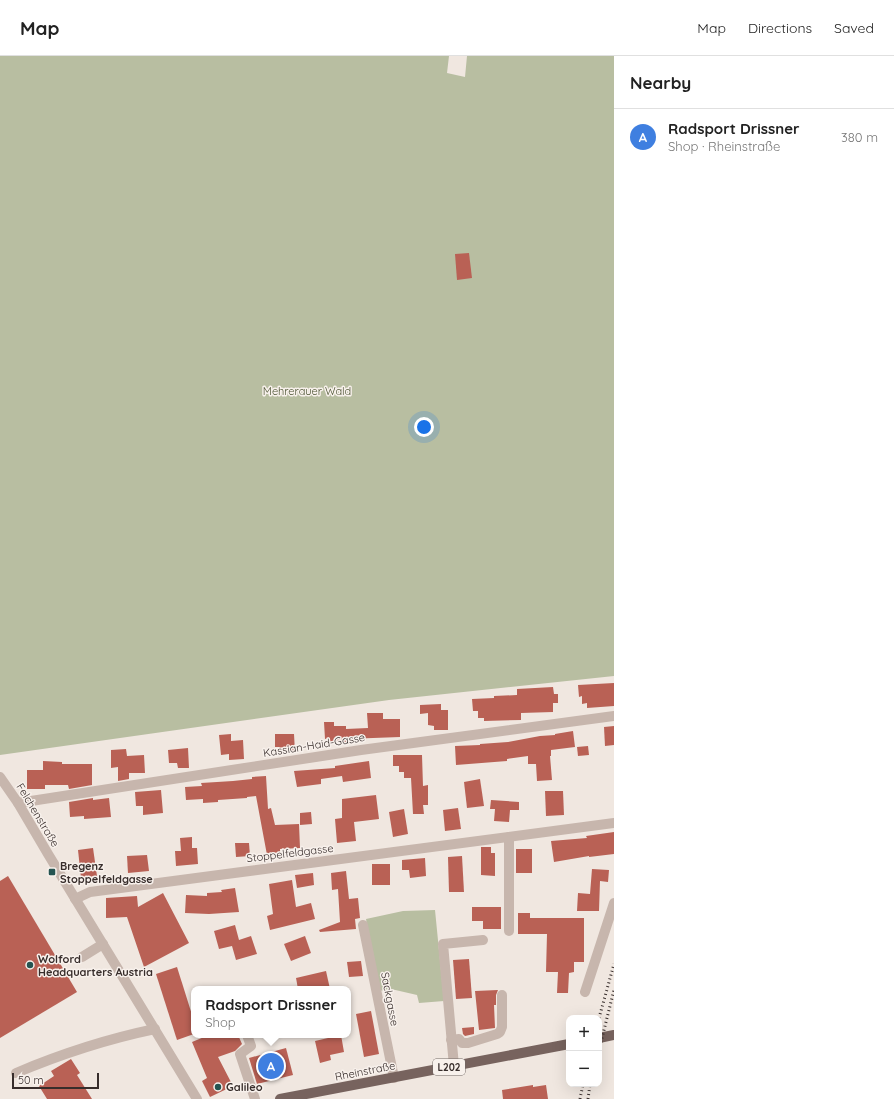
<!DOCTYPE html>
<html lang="en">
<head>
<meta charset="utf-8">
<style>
	body { margin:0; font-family:Quicksand,sans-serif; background:#f6f6f6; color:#222 }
	.controls { position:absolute; right:12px; bottom:12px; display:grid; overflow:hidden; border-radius:8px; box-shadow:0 4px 16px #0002 }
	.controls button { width:36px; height:36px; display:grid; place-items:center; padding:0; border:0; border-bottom:1px solid #e0e0e0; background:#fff; color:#222; font:20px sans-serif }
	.scale { position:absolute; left:12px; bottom:10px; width:87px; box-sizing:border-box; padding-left:4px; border:2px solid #372d2b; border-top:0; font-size:11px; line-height:14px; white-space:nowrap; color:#372d2b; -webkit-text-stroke:3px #f8f1ec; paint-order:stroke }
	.you { position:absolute; left:424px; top:371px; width:14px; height:14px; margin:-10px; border:3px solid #fff; border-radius:50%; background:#1a73e8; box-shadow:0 0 0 6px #1a73e833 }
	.badge { display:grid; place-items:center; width:26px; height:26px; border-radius:50%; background:#db2777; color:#fff; font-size:13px; font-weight:700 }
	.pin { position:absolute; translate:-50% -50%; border:2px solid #fff; box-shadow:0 1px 4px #0006 }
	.popup { position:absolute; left:191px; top:930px; width:160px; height:52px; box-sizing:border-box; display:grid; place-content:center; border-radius:8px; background:#fff; filter:drop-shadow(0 1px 3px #0005); font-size:13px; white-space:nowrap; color:#767676 }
	.popup b { font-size:15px; color:#222 }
	.popup::after { content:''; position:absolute; left:50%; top:100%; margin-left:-8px; border:8px solid transparent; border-top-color:#fff }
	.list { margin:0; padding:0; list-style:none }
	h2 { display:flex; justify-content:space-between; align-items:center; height:52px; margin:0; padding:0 16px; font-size:17px }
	h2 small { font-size:13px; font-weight:400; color:#767676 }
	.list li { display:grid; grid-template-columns:26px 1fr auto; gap:12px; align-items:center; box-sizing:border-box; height:56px; padding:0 16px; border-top:1px solid #e0e0e0 }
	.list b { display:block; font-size:15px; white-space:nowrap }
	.list p { margin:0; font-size:13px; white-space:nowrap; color:#767676 }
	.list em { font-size:13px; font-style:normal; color:#767676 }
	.map { position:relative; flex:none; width:614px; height:1043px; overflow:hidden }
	header { display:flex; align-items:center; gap:24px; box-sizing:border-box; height:56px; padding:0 20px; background:#fff; border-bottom:1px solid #e0e0e0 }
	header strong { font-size:19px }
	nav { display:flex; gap:22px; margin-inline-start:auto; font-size:14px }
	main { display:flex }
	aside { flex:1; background:#fff }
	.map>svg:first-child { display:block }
	.green { fill:#b8bea1 }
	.building { fill:#b96155 }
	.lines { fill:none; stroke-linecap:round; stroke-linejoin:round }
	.minor { stroke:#c7b6ad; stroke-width:10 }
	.major { stroke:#77635e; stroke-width:10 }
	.rail { stroke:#372d2b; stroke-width:3; stroke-dasharray:1 3; stroke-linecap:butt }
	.poi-dot { fill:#255451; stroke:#f8f1ec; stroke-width:1.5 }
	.labels { text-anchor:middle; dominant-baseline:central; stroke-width:3; stroke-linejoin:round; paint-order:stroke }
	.shield { fill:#f8f1ec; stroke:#716865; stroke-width:1 }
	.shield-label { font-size:10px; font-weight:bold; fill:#372d2b }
	.park-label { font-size:11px; fill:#4a5231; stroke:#f8f1ec }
	.street-label { font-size:11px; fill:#372d2b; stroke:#f8f1ec }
	.poi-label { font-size:11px; font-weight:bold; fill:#372d2b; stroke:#f8f1ec; text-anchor:start }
</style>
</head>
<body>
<header>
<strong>Map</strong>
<nav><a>Map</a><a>Directions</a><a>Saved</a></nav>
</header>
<main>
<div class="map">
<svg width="614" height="1043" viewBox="0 0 614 1043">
	<rect width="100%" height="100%" fill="#f0e7e0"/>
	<!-- green -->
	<g class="green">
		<polygon points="0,0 449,0 447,17 465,21 467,0 614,0 614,620 389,644 0,699"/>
		<polygon points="435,854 444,945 419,947 417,939 391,933 379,935 366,863 403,855"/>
	</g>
	<!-- building -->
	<g class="building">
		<polygon points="469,197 472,222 457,224 455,198"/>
		<polygon points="614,627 614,650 587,652 587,647 582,648 582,640 579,641 578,629"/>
		<polygon points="553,631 554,638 558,638 558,647 553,647 553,656 521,657 521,664 484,665 484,662 478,662 478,655 473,655 472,643 494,642 494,640 517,639 517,633"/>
		<polygon points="441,648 441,654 448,654 448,674 434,674 434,670 428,669 428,657 420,658 420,649"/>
		<polygon points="367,657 383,657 383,663 400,663 400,681 346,683 346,688 330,688 330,682 325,683 324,666 334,666 334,670 346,670 346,673 368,672"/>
		<polygon points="614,670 614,689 605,690 604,671"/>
		<polygon points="573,675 575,691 551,694 551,700 550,700 552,724 537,725 536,708 528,708 528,700 507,703 507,705 456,709 455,690 480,689 480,688 508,686 540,680 555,679 555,678"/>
		<polygon points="231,678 231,685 243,684 244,703 229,704 229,698 221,699 219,679"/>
		<polygon points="275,678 294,678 295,696 280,697 279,691 275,691"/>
		<polygon points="588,690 589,699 578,700 577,691"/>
		<polygon points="188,692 189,712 178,712 177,707 169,707 168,694"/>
		<polygon points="126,693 127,700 144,699 145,717 129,717 129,723 118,725 118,711 111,712 111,694"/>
		<polygon points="393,699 422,699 423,730 428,729 428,749 423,749 424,758 413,758 411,722 404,722 404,716 399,716 399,710 393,710"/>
		<polygon points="43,705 62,706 62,708 92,708 92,729 69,733 68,729 45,729 45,733 27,733 27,714 43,714"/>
		<polygon points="369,705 371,722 343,726 342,720 321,723 321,728 297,731 294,715 335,712 335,710"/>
		<polygon points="266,720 268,753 271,752 275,769 299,768 300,792 280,793 280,797 267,799 256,740 247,741 247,742 218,744 218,746 203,747 203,743 186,744 185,731 202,730 201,727 233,725 252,723 252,721"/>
		<polygon points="480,723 484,750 467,752 464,726"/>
		<polygon points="161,734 163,757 143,759 143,750 136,750 135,736"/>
		<polygon points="545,735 563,735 564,759 546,760"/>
		<polygon points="376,739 379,763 354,766 356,785 337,787 335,763 342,762 342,743"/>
		<polygon points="93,742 93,744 109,742 111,761 84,763 84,760 70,761 69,746"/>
		<polygon points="491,744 519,746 519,754 510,754 509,766 494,765 495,753 490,753"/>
		<polygon points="458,752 461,773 445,775 443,754"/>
		<polygon points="404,753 408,778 393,781 389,756"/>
		<polygon points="311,756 312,768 300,769 300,757"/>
		<polygon points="614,776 614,798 589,801 589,800 554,806 551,785 587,782 586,780"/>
		<polygon points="192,781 192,792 197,792 198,808 176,810 175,795 181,795 180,782"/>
		<polygon points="235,787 249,787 250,800 236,801"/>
		<polygon points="481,791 491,791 491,797 495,797 495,820 481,819"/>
		<polygon points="93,792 97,820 81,822 78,794"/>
		<rect x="516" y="793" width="16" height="24"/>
		<polygon points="147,799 149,815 128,817 127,800"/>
		<polygon points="462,800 464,836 449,836 448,801"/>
		<polygon points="425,802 426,820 410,822 409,814 402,814 402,804"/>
		<rect x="372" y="808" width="18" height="21"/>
		<polygon points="592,813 609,814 608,826 600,825 599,855 577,855 578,837 590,838"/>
		<polygon points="346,815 349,843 358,842 360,862 355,863 356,873 320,876 319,874 340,866 338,833 332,834 331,817"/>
		<polygon points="313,817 314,829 297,832 295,819"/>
		<polygon points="8,820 77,936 0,982 0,825"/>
		<polygon points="292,824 296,851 311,847 315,863 270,874 267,860 273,858 269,828"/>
		<polygon points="235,832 239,856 209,858 185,857 186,839 207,840 207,837 222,836 221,834"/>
		<polygon points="163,837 189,887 144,911 127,861 106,862 106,842 137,840 138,851"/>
		<polygon points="472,851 501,851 501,873 483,873 483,865 472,865"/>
		<polygon points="518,857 530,857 530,862 584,862 584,906 574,906 574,916 569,917 568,937 557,937 558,916 546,916 547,878 518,878"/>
		<polygon points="235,869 239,884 251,880 257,898 236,904 232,890 219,893 214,875"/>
		<polygon points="305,880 311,897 291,905 284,888"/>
		<polygon points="469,903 472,942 456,943 453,904"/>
		<polygon points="361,905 363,920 349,921 347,906"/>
		<polygon points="177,911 194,965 194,978 177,984 156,918"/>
		<polygon points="326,915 330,933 298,933 296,922"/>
		<polygon points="498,934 496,939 496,949 494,949 495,972 479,974 475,935"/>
		<polygon points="371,955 379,998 364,1001 356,958"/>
		<polygon points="474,971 474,978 465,980 463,978 462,972"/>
		<polygon points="209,979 238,979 242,988 235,995 218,1001 233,1030 210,1041 202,1025 207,1022 192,986"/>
		<polygon points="341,979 344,996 330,999 331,1004 320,1007 315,985"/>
		<polygon points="286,992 293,1019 257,1028 249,1002"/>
		<polygon points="71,1003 80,1017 77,1019 92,1043 47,1043 39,1030 54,1020 51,1015"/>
		<polygon points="533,1029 533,1031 546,1029 548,1043 503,1043 502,1034"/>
	</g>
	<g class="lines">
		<!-- minor -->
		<g class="minor">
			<polyline points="0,721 18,747 48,798 197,1043"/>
			<polyline points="18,747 361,694 614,660"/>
			<polyline points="509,781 509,875"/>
			<polyline points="75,843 90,836 614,767"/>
			<polyline points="363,869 394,1022"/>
			<polyline points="82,901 103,888"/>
			<polyline points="585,936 614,847"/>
			<polyline points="247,979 251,990 240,998 255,1043"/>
			<polyline points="451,984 459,983 462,987 468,987 497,978 500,976 502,971 502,939"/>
			<polyline points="454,1010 443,888 483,884"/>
			<path d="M 16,1017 C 61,998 107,983 155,973"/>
		</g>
		<!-- major -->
		<g class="major">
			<polyline points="599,982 614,979"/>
			<polyline points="280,1043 569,988"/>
		</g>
		<!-- rail -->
		<g class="rail">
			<polyline points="599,962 614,908"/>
			<polyline points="599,994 614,934"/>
			<polyline points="580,1043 583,1028"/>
			<polyline points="588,1043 590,1028"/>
		</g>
	</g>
	<!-- markers -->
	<g class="poi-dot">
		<rect x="48" y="812" width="8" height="8" rx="2"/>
		<circle cx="30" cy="909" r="4"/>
		<circle cx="218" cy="1031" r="4"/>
	</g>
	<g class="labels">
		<!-- shield labels -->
		<rect class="shield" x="433" y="1003" width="32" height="16" rx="3"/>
		<g class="shield-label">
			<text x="449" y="1011">L202</text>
		</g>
		<!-- park labels -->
		<g class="park-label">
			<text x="307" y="335">Mehrerauer Wald</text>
		</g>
		<!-- street labels -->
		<g class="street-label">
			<text transform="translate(314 689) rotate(-9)">Kassian-Haid-Gasse</text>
			<text transform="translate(38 759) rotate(59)">Felchenstraße</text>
			<text transform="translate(290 797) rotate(-7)">Stoppelfeldgasse</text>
			<text transform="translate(390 943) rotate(79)">Sackgasse</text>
			<text transform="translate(365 1015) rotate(-11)">Rheinstraße</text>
		</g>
		<!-- poi labels -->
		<g class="poi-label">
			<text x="60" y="810">Bregenz<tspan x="60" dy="13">Stoppelfeldgasse</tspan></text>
			<text x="38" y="903">Wolford<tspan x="38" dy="13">Headquarters Austria</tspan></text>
			<text x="226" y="1031">Galileo</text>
		</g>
	</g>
</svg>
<div class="controls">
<button>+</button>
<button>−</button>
</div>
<div class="scale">50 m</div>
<div class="you"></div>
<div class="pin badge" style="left:271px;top:1010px;background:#3f7fe0">A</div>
<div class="popup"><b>Radsport Drissner</b>Shop</div>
</div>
<aside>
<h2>Nearby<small></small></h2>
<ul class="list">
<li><span class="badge" style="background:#3f7fe0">A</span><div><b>Radsport Drissner</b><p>Shop · Rheinstraße</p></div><em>380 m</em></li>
</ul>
</aside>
</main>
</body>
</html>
